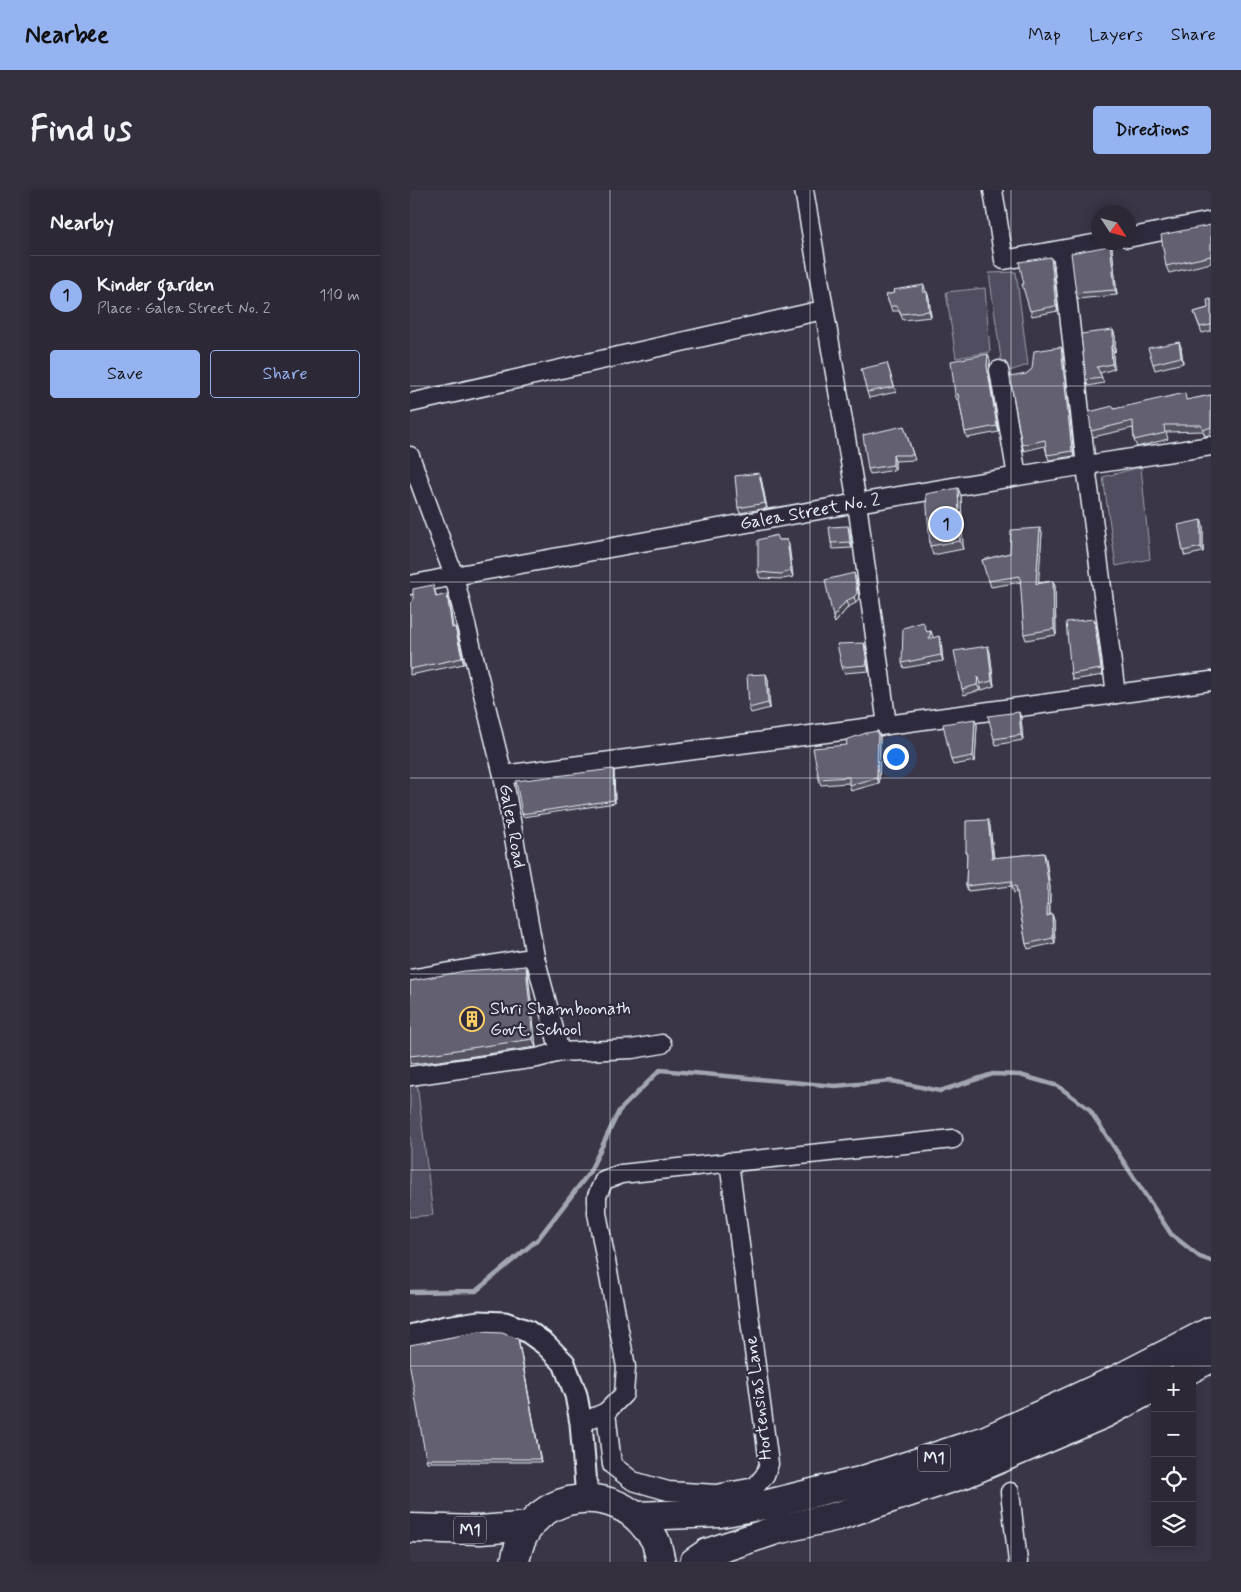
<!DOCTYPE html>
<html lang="en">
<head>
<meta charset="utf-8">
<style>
	body { margin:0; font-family:Mynerve,sans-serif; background:#34303e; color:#f1f3f6 }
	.controls { position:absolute; right:15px; bottom:15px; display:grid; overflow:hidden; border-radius:5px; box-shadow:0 2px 12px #0003 }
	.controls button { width:45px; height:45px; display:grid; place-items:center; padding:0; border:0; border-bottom:1px solid #484451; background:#2c2836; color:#f1f3f6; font:25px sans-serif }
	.compass { position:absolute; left:681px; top:15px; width:45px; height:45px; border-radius:50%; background:#2c2836; box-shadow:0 2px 12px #0003; rotate:126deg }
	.you { position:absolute; left:485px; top:566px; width:18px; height:18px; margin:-12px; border:4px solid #fff; border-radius:50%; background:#1a73e8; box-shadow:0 0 0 8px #1a73e833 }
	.badge { display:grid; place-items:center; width:32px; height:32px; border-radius:50%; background:#95b2f1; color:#111; font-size:16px; font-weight:700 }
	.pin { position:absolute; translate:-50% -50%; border:2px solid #fff; box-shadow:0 1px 5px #0006 }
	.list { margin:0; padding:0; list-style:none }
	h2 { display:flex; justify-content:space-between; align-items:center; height:65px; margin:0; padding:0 20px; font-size:21px }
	h2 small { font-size:16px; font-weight:400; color:#a6a6ad }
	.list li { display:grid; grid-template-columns:32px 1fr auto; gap:15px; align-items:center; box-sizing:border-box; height:80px; padding:0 20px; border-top:1px solid #484451 }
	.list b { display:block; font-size:19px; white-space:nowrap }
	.list p { margin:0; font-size:16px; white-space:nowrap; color:#a6a6ad }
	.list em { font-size:16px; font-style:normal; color:#a6a6ad }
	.actions { display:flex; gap:10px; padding:15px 20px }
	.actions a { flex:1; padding:11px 0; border:1px solid #95b2f1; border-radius:5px; text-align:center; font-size:18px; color:#95b2f1 }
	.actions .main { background:#95b2f1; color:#111 }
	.icon { flex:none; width:28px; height:28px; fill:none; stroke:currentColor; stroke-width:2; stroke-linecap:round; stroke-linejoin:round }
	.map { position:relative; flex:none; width:801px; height:1372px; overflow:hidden; border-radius:5px }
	header { display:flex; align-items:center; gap:30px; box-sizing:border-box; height:70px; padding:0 25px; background:#95b2f1; color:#111 }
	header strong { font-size:24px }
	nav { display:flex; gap:28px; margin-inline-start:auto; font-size:18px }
	.intro { display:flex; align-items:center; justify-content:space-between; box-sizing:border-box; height:120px; padding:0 30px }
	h1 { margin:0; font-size:35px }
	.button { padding:12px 22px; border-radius:5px; background:#95b2f1; color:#111; font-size:18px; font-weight:700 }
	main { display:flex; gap:30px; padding:0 30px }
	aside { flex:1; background:#2c2836; border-radius:5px; box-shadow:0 2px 12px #0003 }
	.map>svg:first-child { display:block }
	.green { fill:#504e5f; stroke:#9ca0ac }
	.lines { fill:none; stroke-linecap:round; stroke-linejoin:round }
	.stream { stroke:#a2a6b1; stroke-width:4.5 }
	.minor-casing { stroke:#e8f1f8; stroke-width:21 }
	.tertiary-casing { stroke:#e8f1f8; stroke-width:25 }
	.trunk-casing { stroke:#e8f1f8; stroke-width:31 }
	.minor { stroke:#2f2a3d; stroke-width:18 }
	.tertiary { stroke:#2f2a3d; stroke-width:21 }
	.trunk { stroke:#2f2a3d; stroke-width:28 }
	.wall { fill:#555361; stroke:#e8f1f8 }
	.shaded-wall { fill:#45444f; stroke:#e8f1f8 }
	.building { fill:#636171; stroke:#e8f1f8 }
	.grid { fill:none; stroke:#e8f1f8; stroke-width:1; stroke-opacity:0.55 }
	.labels { text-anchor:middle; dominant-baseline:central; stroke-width:4.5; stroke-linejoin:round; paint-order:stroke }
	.shield { fill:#2f2a3d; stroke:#b0b5c0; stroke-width:1 }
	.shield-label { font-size:16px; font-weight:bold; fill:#e8f1f8 }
	.street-label { font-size:18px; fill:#e8f1f8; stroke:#2f2a3d }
	.poi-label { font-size:18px; fill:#e8f1f8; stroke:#2f2a3d; text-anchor:start }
</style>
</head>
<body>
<header>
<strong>Nearbee</strong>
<nav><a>Map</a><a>Layers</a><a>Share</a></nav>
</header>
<div class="intro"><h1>Find us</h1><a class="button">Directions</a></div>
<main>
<aside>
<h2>Nearby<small></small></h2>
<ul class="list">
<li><span class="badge">1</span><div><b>Kinder garden</b><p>Place · Galea Street No. 2</p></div><em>110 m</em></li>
</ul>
<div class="actions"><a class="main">Save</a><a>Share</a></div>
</aside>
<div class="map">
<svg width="801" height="1372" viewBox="0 0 801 1372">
	<rect width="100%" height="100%" fill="#3a3648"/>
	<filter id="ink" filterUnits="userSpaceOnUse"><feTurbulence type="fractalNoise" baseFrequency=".02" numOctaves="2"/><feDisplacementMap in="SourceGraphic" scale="10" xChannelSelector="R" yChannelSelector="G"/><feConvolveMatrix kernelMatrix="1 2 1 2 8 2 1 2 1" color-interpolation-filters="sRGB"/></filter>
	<g filter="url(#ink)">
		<!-- green -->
		<g class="green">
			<polygon points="606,82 618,175 593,183 579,83"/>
			<polygon points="575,98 580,162 546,168 536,102"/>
			<polygon points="731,277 740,369 706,376 693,287"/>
			<polygon points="7,893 23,1025 0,1027 0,894"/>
		</g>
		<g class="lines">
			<!-- stream -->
			<polyline class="stream" points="0,1102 66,1101 128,1049 179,983 209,921 250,880 425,896 482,891 530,901 583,884 610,885 648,896 679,919 761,1044 790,1067 801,1071"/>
			<defs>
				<g id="minor">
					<polyline points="394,0 447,313 477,535"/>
					<polyline points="583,0 594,70 694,52"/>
					<polyline points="718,48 801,31"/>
					<polyline points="652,61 676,276 706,504"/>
					<polyline points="589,180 607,286"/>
					<polyline points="0,213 413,120"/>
					<polyline points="0,266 44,386 93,585 125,767 150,862"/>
					<polyline points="0,395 44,386 447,313 644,280 801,256"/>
					<polyline points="93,585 477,535 801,491"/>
					<polyline points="0,789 125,767"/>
					<polyline points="0,886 127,868 150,862 222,859 252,854"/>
					<polyline points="196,1222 202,1275 223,1291 258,1301 306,1304 345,1297 355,1285 359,1274 319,972"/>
					<polyline points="171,1233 196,1222 214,1204 216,1177 187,1023 187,1006 194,990 211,984 543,949"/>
					<polyline points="600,1302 608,1372"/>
				</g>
				<polyline id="tertiary" points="0,1146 36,1137 69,1132 95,1133 117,1141 135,1154 154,1173 166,1205 171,1233 177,1308"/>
				<g id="trunk">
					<polyline points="776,1181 801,1168"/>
					<polyline points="226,1326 310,1323 354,1315 450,1291 515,1270 576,1250 710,1188 801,1141"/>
					<polyline points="0,1338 70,1340 120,1336"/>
					<path d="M 105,1372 C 107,1359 111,1348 119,1337 C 146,1300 205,1300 233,1334 C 237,1339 242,1344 245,1350 C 248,1356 249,1365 251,1372"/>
					<polyline points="284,1372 297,1363 366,1340 428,1326 554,1284 694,1224 745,1197"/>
				</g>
			</defs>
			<!-- minor casing -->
			<use href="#minor" class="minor-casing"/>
			<!-- tertiary casing -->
			<use href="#tertiary" class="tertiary-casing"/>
			<!-- trunk casing -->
			<use href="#trunk" class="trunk-casing"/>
			<!-- minor -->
			<use href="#minor" class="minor"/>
			<!-- tertiary -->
			<use href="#tertiary" class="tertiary"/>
			<!-- trunk -->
			<use href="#trunk" class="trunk"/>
		</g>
		<!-- wall -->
		<g class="wall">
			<polygon points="801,35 801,73 759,83 756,76"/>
			<polygon points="702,58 707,105 668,109 666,103"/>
			<polygon points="643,72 648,121 622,126 614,94"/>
			<polygon points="514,95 516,102 517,102 519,108 521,127 493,130 489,121 482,121 476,105"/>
			<polygon points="801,109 801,141 792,143 784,122 798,118"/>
			<polygon points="703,140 705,146 705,162 703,162 704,179 690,183 694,193 678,196 676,190"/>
			<polygon points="769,152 771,157 773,173 745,180 743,174"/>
			<polygon points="651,157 653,163 664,266 639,270 637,265 635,256 614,261 612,255 616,184"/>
			<polygon points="580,170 579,182 589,242 557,248 555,242 549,210 547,210 545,204"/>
			<polygon points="477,173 486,202 459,208 457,202"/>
			<polygon points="801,205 801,244 795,246 793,241 756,242 758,249 727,257 724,250 723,238 683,247 681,241 703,216 704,219 778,210"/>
			<polygon points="494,236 505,270 485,271 485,280 460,284 458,279"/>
			<polygon points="351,288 357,318 330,323 328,318"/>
			<polygon points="548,298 551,306 553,359 523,365 520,356"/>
			<polygon points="791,330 793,335 793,362 775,366 773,361"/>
			<polygon points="630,338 632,343 628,393 643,391 645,396 646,445 616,450 614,444 611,392 581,397 572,370 600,363"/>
			<polygon points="440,341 442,358 423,359 421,353"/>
			<polygon points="369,350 377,350 379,355 383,387 373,389 350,388 348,382"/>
			<polygon points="446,389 449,408 446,413 438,417 425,433 423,427"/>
			<polygon points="25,401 27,407 37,404 39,409 43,437 47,443 54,474 0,485 0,414"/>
			<polygon points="686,434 693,485 663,490 661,484"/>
			<polygon points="521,441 523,448 531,452 533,471 494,478 492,473 517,442"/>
			<polygon points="454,453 456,459 459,481 434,483 432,477"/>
			<polygon points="580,462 584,496 572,500 570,495 570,500 554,505 552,499"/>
			<polygon points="358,489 360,518 341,523 339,518"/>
			<polygon points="609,522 611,528 613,550 586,555 584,549"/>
			<polygon points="565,529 567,535 565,571 543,575 541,570"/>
			<polygon points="468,541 470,547 469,593 441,601 439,593 411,595 409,589 437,555"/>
			<polygon points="203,579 204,581 205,613 113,627 112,624"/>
			<polygon points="578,630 580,636 584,668 634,663 636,669 640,697 640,725 642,724 644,730 645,753 618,759 616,754 607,702 604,703 602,696 558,701 556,696 557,666 556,662"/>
			<polygon points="116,776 118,784 126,857 29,871 0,874 0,791"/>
			<polygon points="108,1149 131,1272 17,1272 16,1269"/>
		</g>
		<!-- shaded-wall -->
		<g class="shaded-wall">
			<polygon points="700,53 702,58 707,105 705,100"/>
			<polygon points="641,67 643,72 648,121 646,116"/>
			<polygon points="517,102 519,108 521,127 519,121"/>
			<polygon points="703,140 705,146 705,162 703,156"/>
			<polygon points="769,152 771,157 773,173 771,167"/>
			<polygon points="701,156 703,162 704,179 702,174"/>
			<polygon points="651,157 653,163 664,266 662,261"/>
			<polygon points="578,164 580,170 579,182 589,242 587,236 577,176"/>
			<polygon points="483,265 485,271 485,280 483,275"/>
			<polygon points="349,283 351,288 357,318 355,313"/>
			<polygon points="548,298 551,306 553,359 550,351"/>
			<polygon points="791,330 793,335 793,362 791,357"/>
			<polygon points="438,336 440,341 442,358 440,352"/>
			<polygon points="630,338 632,343 628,399 626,394"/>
			<polygon points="377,350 379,355 383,387 381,381"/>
			<polygon points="444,383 446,389 449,408 446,413 444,407"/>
			<polygon points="643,391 645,396 646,445 644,439"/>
			<polygon points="37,404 39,409 44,443 42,438"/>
			<polygon points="436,411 438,417 425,433 423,427"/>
			<polygon points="684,429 686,434 693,485 691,479"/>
			<polygon points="45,437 47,443 54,474 52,468"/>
			<polygon points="521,441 523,447 521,454 519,449"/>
			<polygon points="529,446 531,452 533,471 531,465"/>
			<polygon points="454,453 456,459 459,481 457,475"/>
			<polygon points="578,456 580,462 584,496 582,491"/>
			<polygon points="356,484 358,489 360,518 358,513"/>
			<polygon points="568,487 570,493 570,500 567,495"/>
			<polygon points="609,522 611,528 613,550 611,545"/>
			<polygon points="565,529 567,535 565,571 563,566"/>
			<polygon points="468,541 470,547 469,593 467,588"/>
			<polygon points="203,579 204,581 205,613 204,610"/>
			<polygon points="578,630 580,636 584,674 582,668"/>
			<polygon points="634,663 636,669 640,697 639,731 637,726"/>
			<polygon points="642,724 644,730 645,753 643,748"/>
			<polygon points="116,776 118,784 126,857 123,849"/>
			<polygon points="108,1149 109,1152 131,1272 130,1269"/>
		</g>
		<!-- building -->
		<g class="building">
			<polygon points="801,35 801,66 756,76 751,45"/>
			<polygon points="700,53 705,100 666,103 661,63 694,57"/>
			<polygon points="641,67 646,116 620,121 612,94 614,94 609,72"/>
			<polygon points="514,95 513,102 517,102 519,121 491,124 487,116 480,116 476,105 484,103 483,100"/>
			<polygon points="801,109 801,135 790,137 784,122 798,118 797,110"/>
			<polygon points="703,140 703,156 701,156 702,174 687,177 692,188 676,190 671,144"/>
			<polygon points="769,152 771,167 743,174 738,158"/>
			<polygon points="651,157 662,261 637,265 635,250 612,255 600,187 616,184 622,179 624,161"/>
			<polygon points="578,164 577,176 587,236 555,242 548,204 545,204 541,171"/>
			<polygon points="477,173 484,197 457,202 451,179"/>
			<polygon points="775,203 776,210 801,205 801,237 793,240 791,235 754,235 755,243 724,250 723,231 681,241 679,222 703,216 704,219"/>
			<polygon points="494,236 503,265 483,265 483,275 458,279 453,245"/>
			<polygon points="349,283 355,313 328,318 325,286"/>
			<polygon points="548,298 550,351 520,356 516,304"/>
			<polygon points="791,330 791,357 773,361 768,335"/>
			<polygon points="438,336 440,352 421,353 419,337"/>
			<polygon points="630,338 626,394 643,391 644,439 614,444 610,386 578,391 572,370 600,363 601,340"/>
			<polygon points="367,345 369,350 377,350 381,381 371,384 348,382 348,350"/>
			<polygon points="444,383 447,403 444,407 436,411 423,427 415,390"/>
			<polygon points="23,395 26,407 37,404 42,438 45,437 52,468 0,479 0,414 3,410 3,399"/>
			<polygon points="684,429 691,479 661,484 656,432"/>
			<polygon points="513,432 517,442 521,441 519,449 529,446 531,465 492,473 493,438"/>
			<polygon points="454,453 457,475 432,477 427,454"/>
			<polygon points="578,456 582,491 570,494 568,487 567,495 552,499 544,461"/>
			<polygon points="356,484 358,513 339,518 337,485"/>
			<polygon points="609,522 611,545 584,549 578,526"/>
			<polygon points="565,529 563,566 541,570 533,534"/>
			<polygon points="468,541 467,588 439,595 439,587 409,589 403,558 437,555 436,550 456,543"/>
			<polygon points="203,579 204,610 112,624 106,591"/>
			<polygon points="578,630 582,668 634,663 638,692 637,726 642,724 643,748 616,754 606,696 602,697 602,691 556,696 557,662 556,662 556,631"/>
			<polygon points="116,776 123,849 26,863 0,866 0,791 55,781"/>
			<polygon points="69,1142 92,1143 108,1149 130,1269 16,1269 0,1177 0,1155"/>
		</g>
	</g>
	<!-- grid -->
	<path class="grid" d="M 200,0 L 200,1372M 400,0 L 400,1372M 601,0 L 601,1372M 0,196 L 801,196M 0,392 L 801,392M 0,588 L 801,588M 0,784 L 801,784M 0,980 L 801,980M 0,1176 L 801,1176"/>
	<!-- icons -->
	<defs>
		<symbol id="building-ring" viewBox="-11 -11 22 22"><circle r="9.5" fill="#2f2a3d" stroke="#ffd166" stroke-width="1.5"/><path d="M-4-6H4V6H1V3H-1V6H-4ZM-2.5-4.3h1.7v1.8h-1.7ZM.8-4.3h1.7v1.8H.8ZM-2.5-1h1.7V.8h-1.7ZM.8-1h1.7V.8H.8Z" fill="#ffd166"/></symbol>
	</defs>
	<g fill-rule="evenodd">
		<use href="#building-ring" x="48" y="815" width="28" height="28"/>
	</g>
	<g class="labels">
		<!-- shield labels -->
		<g class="shield">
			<rect x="508" y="1254.5" width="32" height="27" rx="4"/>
			<rect x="44" y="1326.5" width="32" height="27" rx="4"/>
		</g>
		<g class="shield-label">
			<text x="524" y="1268">M1</text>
			<text x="60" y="1340">M1</text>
		</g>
		<!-- street labels -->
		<g class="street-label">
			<text transform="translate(400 322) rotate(-10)">Galea Street No. 2</text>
			<text transform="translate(102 636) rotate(80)">Galea Road</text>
			<text transform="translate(349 1208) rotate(-97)">Hortensias Lane</text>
		</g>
		<!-- poi labels -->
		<g class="poi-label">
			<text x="80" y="819">Shri Shamboonath<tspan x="80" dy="21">Govt. School</tspan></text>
		</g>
	</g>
</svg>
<div class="controls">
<button>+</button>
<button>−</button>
<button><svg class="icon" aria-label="locate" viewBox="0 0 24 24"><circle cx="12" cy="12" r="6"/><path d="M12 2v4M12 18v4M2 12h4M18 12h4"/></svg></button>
<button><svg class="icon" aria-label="layers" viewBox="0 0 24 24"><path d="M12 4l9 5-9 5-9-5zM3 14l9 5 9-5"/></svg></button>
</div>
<svg class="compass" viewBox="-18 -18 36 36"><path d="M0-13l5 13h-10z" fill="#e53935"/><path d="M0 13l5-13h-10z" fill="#a6a6ad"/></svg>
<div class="you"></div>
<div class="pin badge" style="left:536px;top:334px">1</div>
</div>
</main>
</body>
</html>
